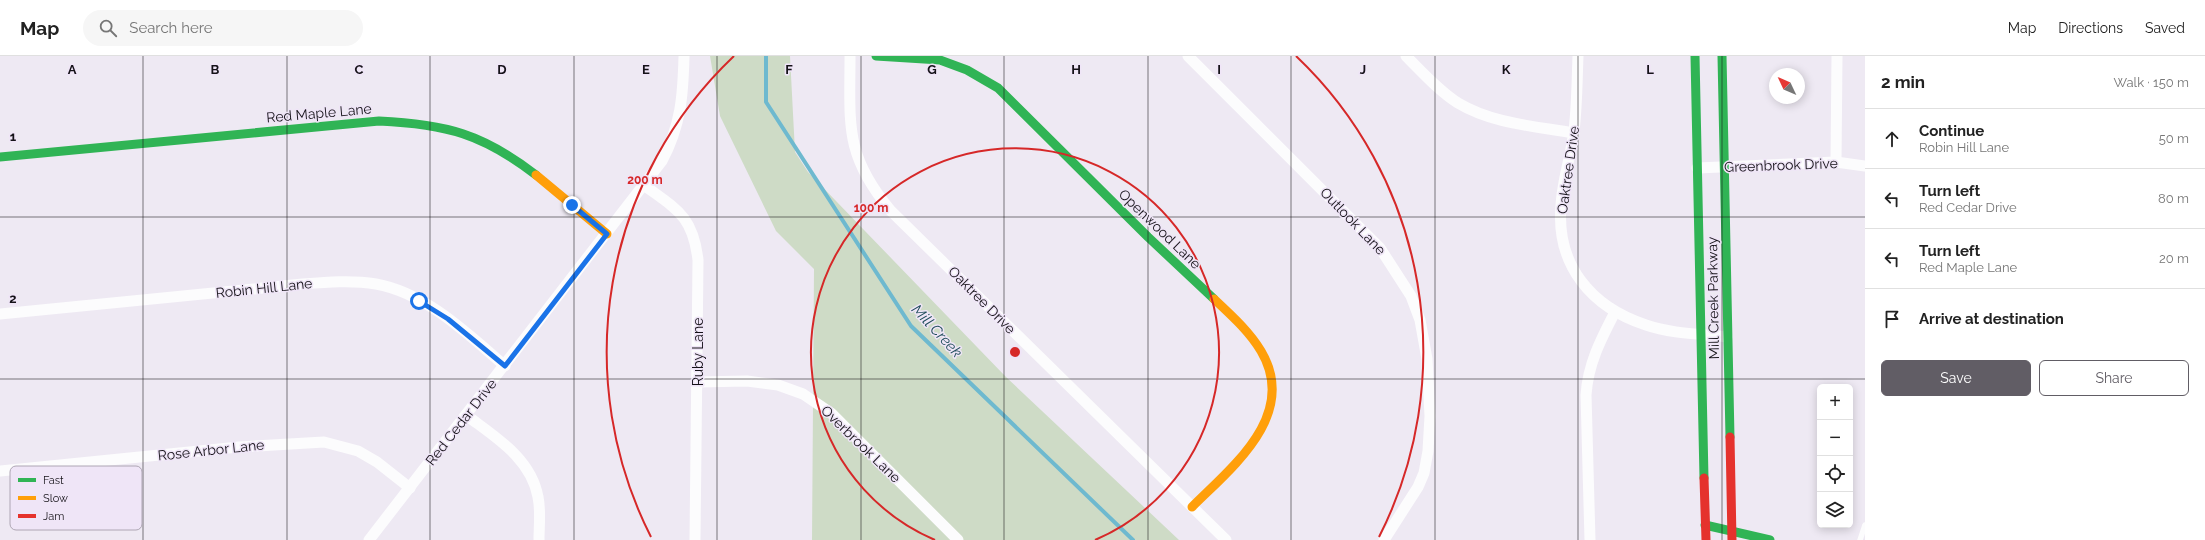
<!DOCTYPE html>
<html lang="en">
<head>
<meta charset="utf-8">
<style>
	body { margin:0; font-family:Raleway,sans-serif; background:#f6f6f6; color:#222 }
	.controls { position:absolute; right:12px; bottom:12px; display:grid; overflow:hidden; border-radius:6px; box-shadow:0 2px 10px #0003 }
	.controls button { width:36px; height:36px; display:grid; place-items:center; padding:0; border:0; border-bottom:1px solid #e0e0e0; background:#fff; color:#222; font:20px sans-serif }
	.compass { position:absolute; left:1769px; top:12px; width:36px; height:36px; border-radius:50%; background:#fff; box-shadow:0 2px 10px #0003; rotate:314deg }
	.stop { position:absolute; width:12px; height:12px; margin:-9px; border:3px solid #1a73e8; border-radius:50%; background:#fff }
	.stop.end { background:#1a73e8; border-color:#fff; box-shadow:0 1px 4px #0008 }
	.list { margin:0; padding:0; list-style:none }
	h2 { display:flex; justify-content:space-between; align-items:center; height:52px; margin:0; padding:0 16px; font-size:17px }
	h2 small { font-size:13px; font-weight:400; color:#767676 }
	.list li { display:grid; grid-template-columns:26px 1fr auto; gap:12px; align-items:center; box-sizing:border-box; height:60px; padding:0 16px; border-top:1px solid #e0e0e0 }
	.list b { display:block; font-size:15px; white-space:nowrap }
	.list p { margin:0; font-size:13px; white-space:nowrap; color:#767676 }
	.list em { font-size:13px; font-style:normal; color:#767676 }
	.actions { display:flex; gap:8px; padding:12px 16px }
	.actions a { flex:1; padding:9px 0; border:1px solid #615d65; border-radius:6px; text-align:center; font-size:14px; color:#615d65 }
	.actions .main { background:#615d65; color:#fff }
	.icon { flex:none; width:22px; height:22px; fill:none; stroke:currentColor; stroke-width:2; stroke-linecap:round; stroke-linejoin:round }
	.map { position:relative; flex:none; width:1865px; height:484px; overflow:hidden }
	header { display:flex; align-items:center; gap:24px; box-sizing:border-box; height:56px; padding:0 20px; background:#fff; border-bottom:1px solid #e0e0e0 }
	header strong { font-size:19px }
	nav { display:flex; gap:22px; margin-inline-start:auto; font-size:14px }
	.search { width:280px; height:36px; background:#f6f6f6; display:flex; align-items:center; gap:10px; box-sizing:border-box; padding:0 14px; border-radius:22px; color:#767676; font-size:15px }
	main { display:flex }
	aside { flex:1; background:#fff }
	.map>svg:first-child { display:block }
	.green { fill:#cedbc6 }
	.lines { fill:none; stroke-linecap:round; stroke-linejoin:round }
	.stream { stroke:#6eb9cf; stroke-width:4 }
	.lane { stroke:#fcfcfd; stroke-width:5.5 }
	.street { stroke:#fcfcfd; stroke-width:11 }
	.fast { stroke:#30b455; stroke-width:9 }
	.slow { stroke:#ff9f0a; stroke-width:9 }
	.jam { stroke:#e5322d; stroke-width:9 }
	.route { stroke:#1a73e8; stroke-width:5 }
	.grid { fill:none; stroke:#151218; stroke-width:1; stroke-opacity:0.55 }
	.ring { fill:none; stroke:#d62828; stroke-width:2 }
	.labels { text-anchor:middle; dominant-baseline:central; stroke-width:3; stroke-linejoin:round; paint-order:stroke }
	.street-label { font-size:14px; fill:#151218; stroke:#efe5f7 }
	.water-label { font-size:15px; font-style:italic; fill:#1f4d5a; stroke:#efe5f7 }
	.key { fill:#efe5f7; stroke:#aea6b4; stroke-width:1 }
	.key-label { font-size:11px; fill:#151218 }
	.grid-label { font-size:13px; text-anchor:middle; font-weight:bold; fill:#151218; stroke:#efe5f7; stroke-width:3; stroke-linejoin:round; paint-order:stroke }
	.centre { fill:#d62828; stroke:#efe5f7; stroke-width:2 }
	.ring-label { font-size:12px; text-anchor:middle; font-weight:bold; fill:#d62828; stroke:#efe5f7; stroke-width:3; stroke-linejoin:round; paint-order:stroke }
</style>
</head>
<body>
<header>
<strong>Map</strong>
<div class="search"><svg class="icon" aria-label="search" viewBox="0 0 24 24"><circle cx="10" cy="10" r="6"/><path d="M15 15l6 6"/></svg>Search here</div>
<nav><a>Map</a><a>Directions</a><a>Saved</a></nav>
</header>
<main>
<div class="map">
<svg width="1865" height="484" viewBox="0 0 1865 484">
	<rect width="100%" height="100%" fill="#eee9f3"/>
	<!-- green -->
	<polygon class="green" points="710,0 790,0 795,96 808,116 1006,321 1179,484 812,484 814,213 776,175 720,60"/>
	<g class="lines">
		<!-- stream -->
		<polyline class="stream" points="766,0 766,46 911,270 1133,484"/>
		<!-- lane -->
		<polyline class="lane" points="1860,484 1865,469"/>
		<!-- street -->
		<g class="street">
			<path d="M 850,0 C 850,69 844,99 891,155 L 1226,484"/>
			<polyline points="1188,0 1380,192 1411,240 1420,264 1427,303 1430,360 1428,395 1424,417 1418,431 1384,484"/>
			<path d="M 1406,0 C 1422,16 1439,35 1458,47 C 1493,68 1535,70 1574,77"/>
			<path d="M 1578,0 C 1577,25 1577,50 1574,75 C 1571,100 1562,125 1561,150 C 1556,209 1591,251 1646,269 C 1672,278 1701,278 1727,281"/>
			<polyline points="1836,106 1837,0"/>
			<polyline points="1697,112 1836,106 1865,110"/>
			<path d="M 645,130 C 678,154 693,161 698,204 L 695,484"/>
			<path d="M 0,258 L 303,228 C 327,226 352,224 376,228 C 426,237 468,278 505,310"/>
			<polyline points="698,326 747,325 778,329 803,338 831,357 958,484"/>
			<path d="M 466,359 C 495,381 531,402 538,441 C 541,455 539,469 539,484"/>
			<polyline points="0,415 239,391 324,386 358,395 377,406 410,432"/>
			<path d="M 369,484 L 662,105 C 681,69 683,40 684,0"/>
			<path d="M 1590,484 L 1586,339 C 1588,308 1601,283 1615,256"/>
		</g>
		<!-- fast -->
		<g class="fast">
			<polyline points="876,0 940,4 967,14 998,32 1148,181 1214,243"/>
			<polyline points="1695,0 1704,422"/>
			<polyline points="1722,0 1730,381"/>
			<path d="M 0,101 L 379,65 C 446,68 483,78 536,119"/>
			<polyline points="1705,469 1770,484"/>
		</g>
		<!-- slow -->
		<g class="slow">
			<polyline points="536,119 607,178"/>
			<path d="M 1192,451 C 1232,411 1299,359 1261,295 C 1249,275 1231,259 1214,243"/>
		</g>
		<!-- jam -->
		<g class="jam">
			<polyline points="1730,381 1732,484"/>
			<polyline points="1704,422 1706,484"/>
		</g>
	</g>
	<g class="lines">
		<!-- route -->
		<polyline class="route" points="419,245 448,263 505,310 607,178 572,149"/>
	</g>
	<!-- grid -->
	<path class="grid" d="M 143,0 L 143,484M 287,0 L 287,484M 430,0 L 430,484M 574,0 L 574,484M 717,0 L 717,484M 861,0 L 861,484M 1004,0 L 1004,484M 1148,0 L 1148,484M 1291,0 L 1291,484M 1435,0 L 1435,484M 1578,0 L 1578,484M 1722,0 L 1722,484M 0,161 L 1865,161M 0,323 L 1865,323"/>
	<!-- distance rings -->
	<g class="ring">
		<path d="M935 484A204 204 0 1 1 1095 484"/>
		<path d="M651 481A408 408 0 0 1 734 0M1296 0A408 408 0 0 1 1379 481"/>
	</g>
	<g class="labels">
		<!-- street labels -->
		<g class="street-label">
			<text transform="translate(319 57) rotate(-5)">Red Maple Lane</text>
			<text transform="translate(1781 109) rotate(-2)">Greenbrook Drive</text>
			<text transform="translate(1568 114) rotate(-82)">Oaktree Drive</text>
			<text transform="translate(1353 165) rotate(46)">Outlook Lane</text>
			<text transform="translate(1160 173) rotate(44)">Openwood Lane</text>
			<text transform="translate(264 232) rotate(-6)">Robin Hill Lane</text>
			<text transform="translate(1713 242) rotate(-91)">Mill Creek Parkway</text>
			<text transform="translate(982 244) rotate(45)">Oaktree Drive</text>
			<text transform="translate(698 296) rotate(-90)">Ruby Lane</text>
			<text transform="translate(461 366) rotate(-52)">Red Cedar Drive</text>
			<text transform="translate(861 388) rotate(44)">Overbrook Lane</text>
			<text transform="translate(211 394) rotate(-6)">Rose Arbor Lane</text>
		</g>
		<!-- water labels -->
		<g class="water-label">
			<text transform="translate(937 275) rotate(47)">Mill Creek</text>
		</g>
	</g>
	<!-- legend -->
	<rect x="10" y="410" width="132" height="64" rx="6" class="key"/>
	<rect x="18" y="422" width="18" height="4" fill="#30b455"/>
	<rect x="18" y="440" width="18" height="4" fill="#ff9f0a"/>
	<rect x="18" y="458" width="18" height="4" fill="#e5322d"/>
	<g class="key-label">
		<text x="43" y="428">Fast</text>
		<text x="43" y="446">Slow</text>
		<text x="43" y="464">Jam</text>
	</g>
	<g class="grid-label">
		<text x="72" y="18">A</text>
		<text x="215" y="18">B</text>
		<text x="359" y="18">C</text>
		<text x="502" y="18">D</text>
		<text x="646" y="18">E</text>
		<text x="789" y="18">F</text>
		<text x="932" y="18">G</text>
		<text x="1076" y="18">H</text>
		<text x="1219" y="18">I</text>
		<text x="1363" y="18">J</text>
		<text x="1506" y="18">K</text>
		<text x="1650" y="18">L</text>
		<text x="13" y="85">1</text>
		<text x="13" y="247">2</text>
	</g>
	<circle cx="1015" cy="296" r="6" class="centre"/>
	<g class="ring-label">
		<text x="645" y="128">200 m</text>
		<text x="871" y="156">100 m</text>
	</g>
</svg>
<div class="controls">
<button>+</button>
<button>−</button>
<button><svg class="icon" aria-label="locate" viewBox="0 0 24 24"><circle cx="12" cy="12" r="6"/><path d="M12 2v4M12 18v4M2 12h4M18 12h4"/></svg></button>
<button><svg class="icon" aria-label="layers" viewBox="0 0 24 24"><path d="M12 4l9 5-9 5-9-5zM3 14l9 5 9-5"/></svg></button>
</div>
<svg class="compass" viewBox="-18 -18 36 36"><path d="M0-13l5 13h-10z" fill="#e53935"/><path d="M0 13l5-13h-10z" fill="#767676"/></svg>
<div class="stop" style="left:419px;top:245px"></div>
<div class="stop end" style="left:572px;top:149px"></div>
</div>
<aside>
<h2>2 min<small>Walk · 150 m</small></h2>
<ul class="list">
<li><svg class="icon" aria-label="ahead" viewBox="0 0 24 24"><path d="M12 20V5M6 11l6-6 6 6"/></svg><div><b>Continue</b><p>Robin Hill Lane</p></div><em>50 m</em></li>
<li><svg class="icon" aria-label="left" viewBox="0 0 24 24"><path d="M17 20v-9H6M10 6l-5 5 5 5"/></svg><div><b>Turn left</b><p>Red Cedar Drive</p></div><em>80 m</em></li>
<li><svg class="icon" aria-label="left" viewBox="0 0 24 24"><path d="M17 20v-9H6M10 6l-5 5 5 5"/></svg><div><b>Turn left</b><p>Red Maple Lane</p></div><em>20 m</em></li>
<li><svg class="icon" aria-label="arrive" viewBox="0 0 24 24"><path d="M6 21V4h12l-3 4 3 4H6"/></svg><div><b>Arrive at destination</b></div></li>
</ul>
<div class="actions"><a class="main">Save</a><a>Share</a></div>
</aside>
</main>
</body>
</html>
